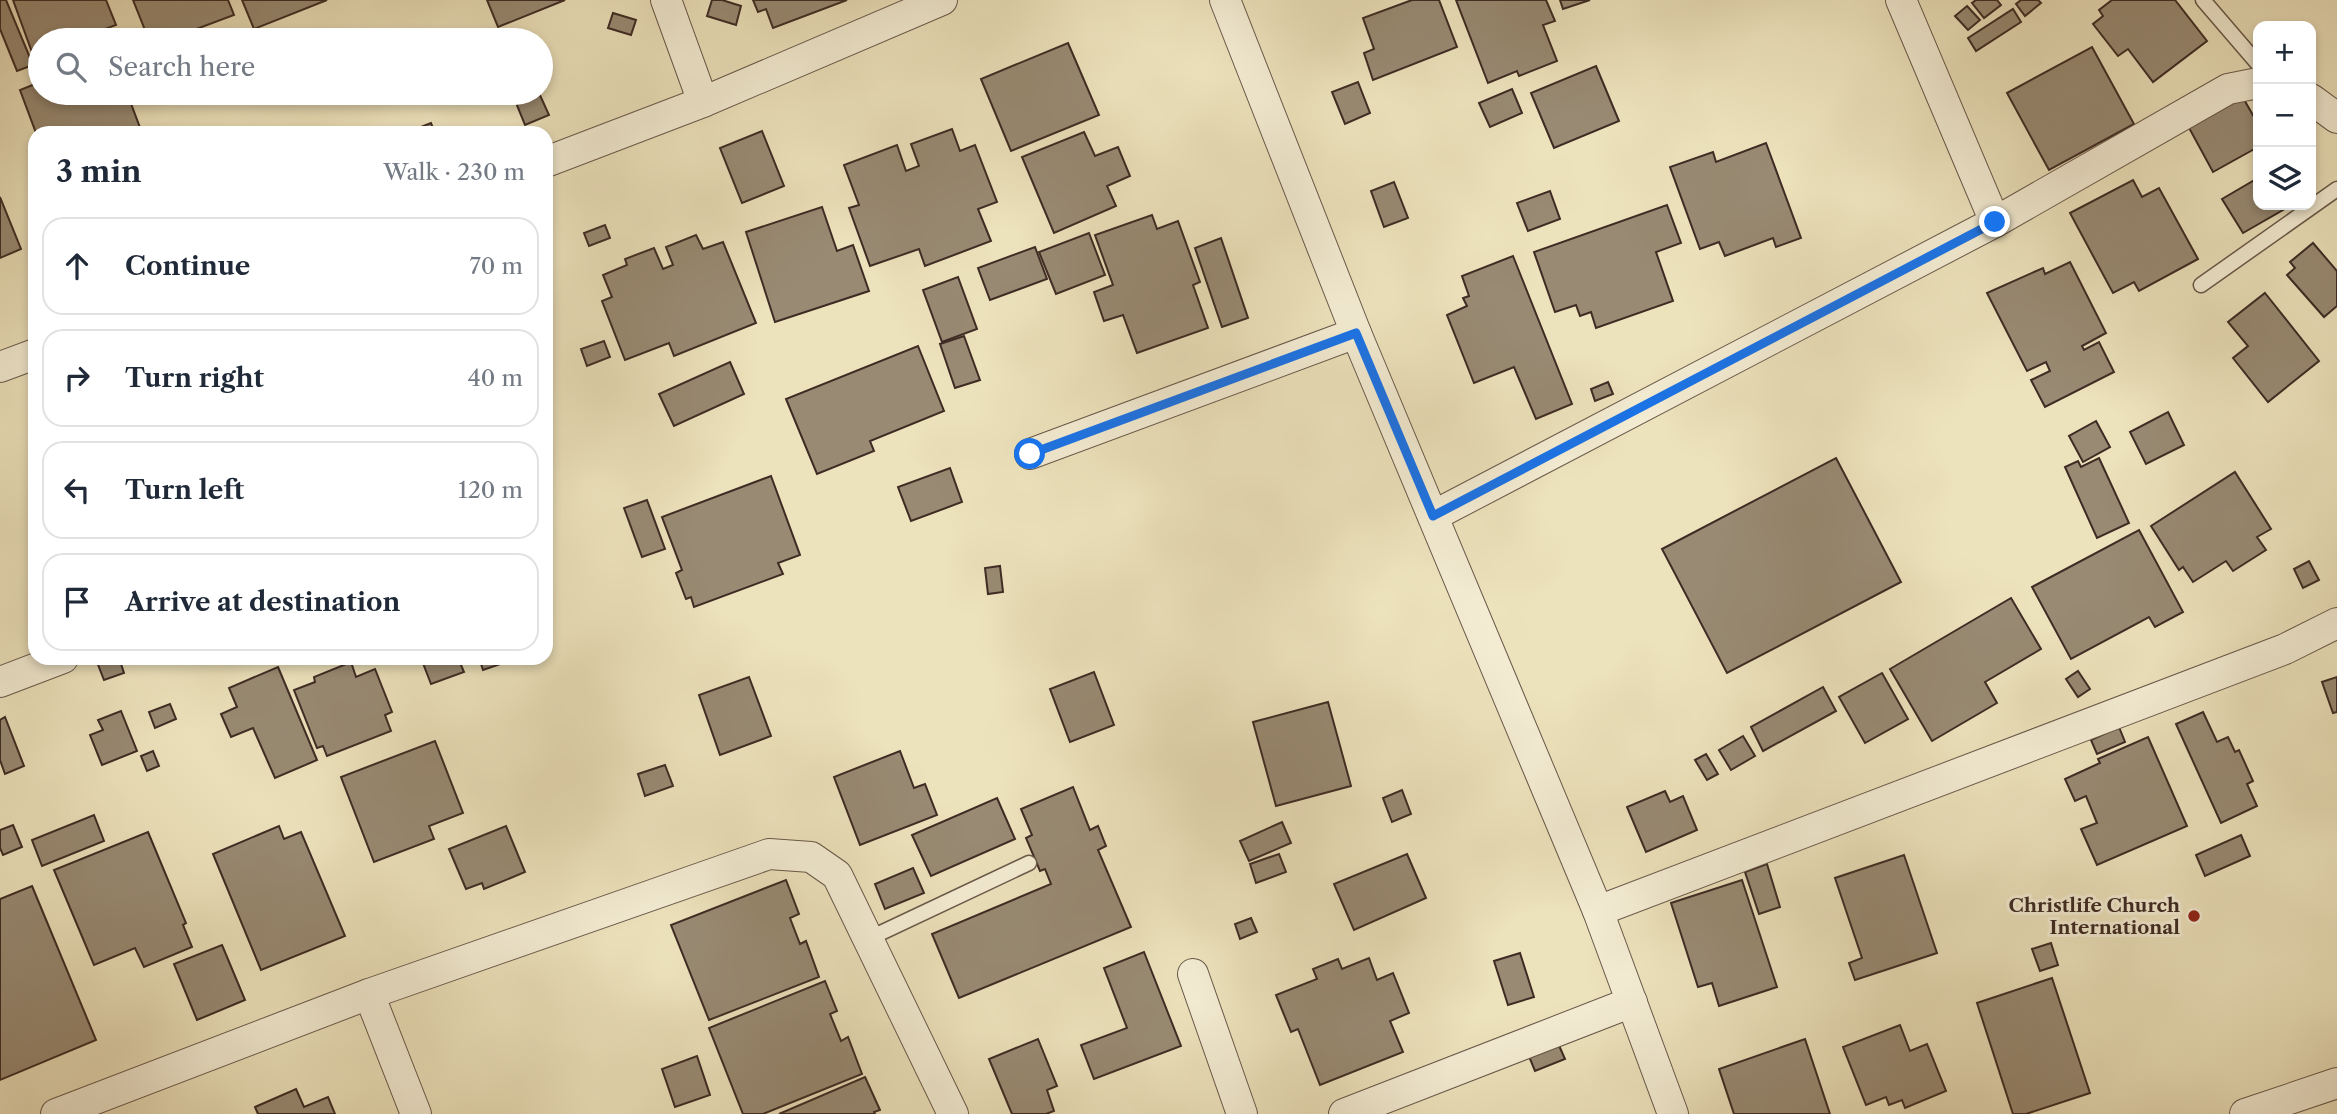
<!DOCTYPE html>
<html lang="en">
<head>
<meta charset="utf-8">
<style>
	body { margin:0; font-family:"Libre Caslon Text",serif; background:#f6f6f7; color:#1f2937 }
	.controls { position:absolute; right:21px; top:21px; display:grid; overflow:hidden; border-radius:14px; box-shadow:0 4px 10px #0003 }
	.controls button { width:63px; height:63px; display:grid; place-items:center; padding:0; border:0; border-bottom:2px solid #e0e1e3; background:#fff; color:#1f2937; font:35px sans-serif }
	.stop { position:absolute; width:21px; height:21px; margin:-16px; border:5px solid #1a73e8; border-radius:50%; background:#fff }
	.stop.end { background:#1a73e8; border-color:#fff; box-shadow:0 2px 7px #0008 }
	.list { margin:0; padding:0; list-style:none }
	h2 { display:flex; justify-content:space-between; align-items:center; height:91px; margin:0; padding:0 28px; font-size:30px }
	h2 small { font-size:23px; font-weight:400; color:#747a83 }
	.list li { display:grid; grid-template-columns:46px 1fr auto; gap:21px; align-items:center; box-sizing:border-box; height:98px; margin:0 14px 14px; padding:0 14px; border:2px solid #e0e1e3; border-radius:21px }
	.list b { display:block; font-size:26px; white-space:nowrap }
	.list em { font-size:23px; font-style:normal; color:#747a83 }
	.icon { flex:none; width:38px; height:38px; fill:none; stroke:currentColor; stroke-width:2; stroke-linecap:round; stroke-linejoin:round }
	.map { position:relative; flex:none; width:2337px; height:1114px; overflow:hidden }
	.search { position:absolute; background:#fff; box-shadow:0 4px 10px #0003; left:28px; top:28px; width:525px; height:77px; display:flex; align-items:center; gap:18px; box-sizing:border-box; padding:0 24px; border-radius:38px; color:#747a83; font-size:26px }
	.panel { position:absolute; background:#fff; box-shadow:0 4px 10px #0003; left:28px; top:126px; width:525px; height:539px; border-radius:21px }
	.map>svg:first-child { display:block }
	.building { fill:#988a73; stroke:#3e2b24; stroke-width:2 }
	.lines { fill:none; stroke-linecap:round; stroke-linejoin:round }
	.lane-casing { stroke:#6a594a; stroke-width:17 }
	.street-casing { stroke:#6a594a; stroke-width:32 }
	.lane { stroke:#f3ecd3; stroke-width:14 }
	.street { stroke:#f3ecd3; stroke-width:30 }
	.route { stroke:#1a73e8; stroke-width:9 }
	.poi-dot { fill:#8f2418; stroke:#f3ecd3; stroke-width:2.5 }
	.labels { text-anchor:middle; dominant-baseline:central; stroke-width:6; stroke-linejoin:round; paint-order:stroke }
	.poi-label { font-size:19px; font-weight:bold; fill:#3e2b24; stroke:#f3ecd3; text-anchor:end }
</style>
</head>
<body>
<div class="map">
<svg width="2337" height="1114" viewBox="0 0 2337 1114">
	<rect width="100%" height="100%" fill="#ece2bc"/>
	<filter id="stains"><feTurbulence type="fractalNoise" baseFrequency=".00286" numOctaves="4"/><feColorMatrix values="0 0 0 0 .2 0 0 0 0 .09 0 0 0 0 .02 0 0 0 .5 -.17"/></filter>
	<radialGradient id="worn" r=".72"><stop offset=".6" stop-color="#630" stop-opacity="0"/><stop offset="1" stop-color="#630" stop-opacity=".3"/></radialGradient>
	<!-- building -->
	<g class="building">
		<polygon points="0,0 6,0 33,65 17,71 0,29"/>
		<polygon points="13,0 106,0 116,25 75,40 40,40 40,53 33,55"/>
		<polygon points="133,0 228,0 234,15 167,40 149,40"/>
		<polygon points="242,0 327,0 254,29"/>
		<polygon points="487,0 565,0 498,27"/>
		<polygon points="712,0 722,0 741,6 736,25 707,16"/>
		<polygon points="753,0 847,0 773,28 766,9 758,12"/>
		<polygon points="1412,0 1439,0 1457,47 1373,80 1364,53 1374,49 1363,18"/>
		<polygon points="1456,0 1546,0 1555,21 1543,25 1557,61 1519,76 1517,71 1488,83"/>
		<polygon points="1560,0 1590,0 1563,9"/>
		<polygon points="1976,0 1997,0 2001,5 1984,18 1972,3"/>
		<polygon points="2021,0 2038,0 2041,3 2025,16 2016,4"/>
		<polygon points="2112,0 2175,0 2207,41 2153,82 2128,49 2118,56 2093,24 2103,16 2099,10"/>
		<polygon points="1967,6 1980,20 1968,30 1955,16"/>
		<polygon points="2013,9 2021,22 1976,51 1968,38"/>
		<polygon points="613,13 636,20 631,35 608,28"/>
		<polygon points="1068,43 1099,115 1011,151 981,79"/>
		<polygon points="2092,47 2134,124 2049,170 2007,93"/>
		<polygon points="1596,66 1619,121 1554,148 1531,93"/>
		<polygon points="40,82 40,93 127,93 142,133 36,133 20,90"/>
		<polygon points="1358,82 1370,113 1345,124 1332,92"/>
		<polygon points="1512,89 1522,113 1490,127 1479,103"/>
		<polygon points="512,93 539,93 549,115 525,125"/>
		<polygon points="2242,96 2258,124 2258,147 2213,172 2188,126"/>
		<polygon points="431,123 435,133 415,133 413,130"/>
		<polygon points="952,129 960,151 975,145 997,202 978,209 991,241 925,266 919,249 870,266 849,208 859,205 844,165 897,145 906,171 919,166 911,144"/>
		<polygon points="762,131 784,186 742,203 720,148"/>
		<polygon points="1084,132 1095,156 1118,147 1130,176 1107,186 1116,206 1054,233 1022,157"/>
		<polygon points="1766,143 1801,238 1776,247 1773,238 1725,256 1719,242 1700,249 1670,167 1713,152 1716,162"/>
		<polygon points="2258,178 2258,205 2290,206 2243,233 2222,199"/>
		<polygon points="2133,180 2142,197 2159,188 2198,259 2139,291 2134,282 2113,293 2070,213"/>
		<polygon points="1394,182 1408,218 1384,227 1371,191"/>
		<polygon points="1550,191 1560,219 1528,231 1517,203"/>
		<polygon points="0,197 21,249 0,258"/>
		<polygon points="1667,205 1681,243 1656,252 1673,301 1596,328 1591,312 1580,316 1576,305 1555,312 1534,252"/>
		<polygon points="822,207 837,251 853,245 869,291 775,322 746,232"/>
		<polygon points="1152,215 1157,229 1178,221 1200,282 1193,285 1208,328 1137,353 1123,315 1104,321 1094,292 1113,285 1095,235"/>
		<polygon points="605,225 610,238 589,246 584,233"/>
		<polygon points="1089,233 1105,275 1056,294 1039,252"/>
		<polygon points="696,235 703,249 723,242 756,323 674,356 669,343 625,360 602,301 612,297 603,275 627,265 625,259 654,248 663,269 673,265 666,247"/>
		<polygon points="1221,238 1248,318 1222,327 1195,248"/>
		<polygon points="2313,243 2337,271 2337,306 2324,317 2287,275 2295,268 2290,262"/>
		<polygon points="1035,247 1047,279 990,300 978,268"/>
		<polygon points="1513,256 1572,404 1536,419 1514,367 1474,383 1447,315 1467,306 1463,298 1469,296 1462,276"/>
		<polygon points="2070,262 2106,333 2082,346 2084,350 2099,342 2114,372 2045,407 2031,380 2050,371 2046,362 2027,371 1987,293 2043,268 2045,274"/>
		<polygon points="958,277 977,329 942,342 923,290"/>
		<polygon points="2265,293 2319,361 2268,402 2233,358 2248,346 2228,322"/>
		<polygon points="964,336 980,380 955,388 940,344"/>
		<polygon points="604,341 610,357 587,366 581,349"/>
		<polygon points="918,346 944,411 870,441 874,451 817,474 786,399"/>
		<polygon points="730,362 744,394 674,426 659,394"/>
		<polygon points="1608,382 1613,394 1595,401 1591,389"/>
		<polygon points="2168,412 2184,445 2146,464 2130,432"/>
		<polygon points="2096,421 2110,447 2083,462 2069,436"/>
		<polygon points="1836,458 1901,582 1727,673 1662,549"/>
		<polygon points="2099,458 2129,523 2097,538 2065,467 2078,461 2081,467"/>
		<polygon points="950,468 962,502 911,521 898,487"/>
		<polygon points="2235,472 2271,529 2257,537 2266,550 2233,571 2226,561 2193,582 2183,567 2179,570 2151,526"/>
		<polygon points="771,476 800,555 778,563 783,574 694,607 691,597 686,599 676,573 682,570 662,517"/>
		<polygon points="647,500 665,549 642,557 624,508"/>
		<polygon points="2139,530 2183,612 2155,627 2149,617 2071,659 2032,587"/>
		<polygon points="2309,561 2319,580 2303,588 2294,569"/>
		<polygon points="1000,566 1003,592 988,594 985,568"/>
		<polygon points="2011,598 2041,649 1985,682 1997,703 1932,741 1890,669"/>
		<polygon points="107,658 119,658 124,673 104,680 97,662"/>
		<polygon points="421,658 458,658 464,672 431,684"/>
		<polygon points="479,658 508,658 509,661 483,670"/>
		<polygon points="351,662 356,677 375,669 392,712 385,715 391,731 327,756 323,746 317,748 294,690 315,682 314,677"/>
		<polygon points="278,667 317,760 275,778 253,728 231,737 221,714 237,707 229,688"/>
		<polygon points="2078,671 2090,689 2078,697 2066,679"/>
		<polygon points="1094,672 1114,725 1070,742 1050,689"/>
		<polygon points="1882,673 1908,719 1865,743 1839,697"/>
		<polygon points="749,677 771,736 720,755 699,695"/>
		<polygon points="2337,677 2337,712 2333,713 2322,682"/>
		<polygon points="1823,687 1836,711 1763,751 1751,727"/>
		<polygon points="1328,702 1351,786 1276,806 1253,722"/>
		<polygon points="170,704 176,719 155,728 149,712"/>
		<polygon points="121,711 137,751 102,765 90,735 103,730 98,720"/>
		<polygon points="2203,712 2217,742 2228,737 2235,752 2239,750 2253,781 2247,784 2257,806 2221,823 2176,724"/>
		<polygon points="5,717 24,766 5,774 0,760 0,720"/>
		<polygon points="2119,727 2125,742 2097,754 2091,740"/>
		<polygon points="1743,736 1755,756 1731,770 1719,750"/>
		<polygon points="2148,737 2187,826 2097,865 2081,829 2097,823 2086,796 2075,801 2065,779 2100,763 2098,759"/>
		<polygon points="435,741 463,813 429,826 434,839 374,862 341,777"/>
		<polygon points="153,751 159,766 147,771 141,756"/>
		<polygon points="900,751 914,788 925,784 937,815 860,845 834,777"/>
		<polygon points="1706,754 1718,774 1707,780 1695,760"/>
		<polygon points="665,765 673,786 645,796 638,774"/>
		<polygon points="1073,787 1090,830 1098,826 1106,846 1098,850 1131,927 959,998 932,934 1051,884 1045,869 1040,871 1026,838 1032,835 1021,809"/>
		<polygon points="1402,790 1411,814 1392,822 1383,798"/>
		<polygon points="1665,791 1670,802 1683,796 1697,830 1646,852 1627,807"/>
		<polygon points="997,798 1015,839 931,876 912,835"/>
		<polygon points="94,815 104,841 42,866 32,840"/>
		<polygon points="1282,822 1291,843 1249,861 1240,841"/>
		<polygon points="13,825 22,847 3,855 0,848 0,830"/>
		<polygon points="279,826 284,839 301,832 345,936 261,970 213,854"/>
		<polygon points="506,826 525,872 484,889 482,883 466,889 449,849"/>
		<polygon points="148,832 186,923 183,925 192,947 144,967 135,948 94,965 54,870"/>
		<polygon points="2241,835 2250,856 2205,876 2196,855"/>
		<polygon points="1279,854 1286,872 1256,883 1250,864"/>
		<polygon points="1407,854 1426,898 1354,930 1334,884"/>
		<polygon points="1904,855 1937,953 1855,980 1849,963 1862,958 1835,878"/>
		<polygon points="1767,864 1780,907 1759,914 1745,872"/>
		<polygon points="913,868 924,893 885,909 875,884"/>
		<polygon points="786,880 799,914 790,918 800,944 806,941 819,977 709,1020 671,925"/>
		<polygon points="1742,880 1777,987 1719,1006 1712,983 1698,987 1671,903"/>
		<polygon points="32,886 96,1040 0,1080 0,899"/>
		<polygon points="1251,918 1257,932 1240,939 1235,924"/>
		<polygon points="2051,943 2058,965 2040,971 2032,949"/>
		<polygon points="222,945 245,1000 197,1020 174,964"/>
		<polygon points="1144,952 1181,1046 1094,1079 1081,1045 1127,1028 1104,968"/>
		<polygon points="1520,953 1534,997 1508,1005 1494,961"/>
		<polygon points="1369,958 1377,980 1393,973 1409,1013 1390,1021 1403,1052 1320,1085 1298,1029 1291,1032 1276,995 1317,979 1313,969 1338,959 1342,969"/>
		<polygon points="2052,978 2090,1093 2026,1114 2013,1114 1977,1003"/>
		<polygon points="825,981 837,1011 830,1014 841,1041 848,1037 862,1074 763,1114 743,1114 709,1028"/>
		<polygon points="1900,1025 1910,1051 1927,1044 1946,1091 1905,1108 1902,1100 1889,1105 1886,1097 1866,1105 1843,1047"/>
		<polygon points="1038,1039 1057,1086 1047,1090 1054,1111 1046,1114 1012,1114 989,1059"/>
		<polygon points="1805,1039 1830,1114 1734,1114 1719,1069"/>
		<polygon points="1557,1041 1565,1059 1535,1071 1528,1054"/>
		<polygon points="697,1056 710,1095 675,1107 662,1069"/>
		<polygon points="865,1077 880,1110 874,1112 875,1114 779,1114"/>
		<polygon points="296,1089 304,1107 328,1097 335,1114 258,1114 255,1107"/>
	</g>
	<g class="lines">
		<defs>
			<g id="lane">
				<polyline points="2203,0 2258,64"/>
				<polyline points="2201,285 2337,189"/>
				<polyline points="870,938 1029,863"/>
			</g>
			<g id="street">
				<polyline points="666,0 703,102"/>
				<polyline points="1225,0 1356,333 1598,911 1673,1114"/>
				<polyline points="1901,0 1995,222"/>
				<polyline points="2311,99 2337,118"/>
				<polyline points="546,162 703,102 942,0"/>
				<polyline points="0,367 35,354"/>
				<polyline points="1030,454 1356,333"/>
				<polyline points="1433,516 1995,222 2228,89 2258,83"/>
				<polyline points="0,682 63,658"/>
				<polyline points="1598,911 2285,649 2337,623"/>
				<polyline points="1193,974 1242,1114"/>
				<polyline points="369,994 416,1114"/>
				<polyline points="56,1114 369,994 769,854 811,857 837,875 953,1114"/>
				<polyline points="1344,1114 1632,1002"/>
				<polyline points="2245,1114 2337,1083"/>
			</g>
		</defs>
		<!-- lane casing -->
		<use href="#lane" class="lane-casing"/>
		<!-- street casing -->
		<use href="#street" class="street-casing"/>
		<!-- lane -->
		<use href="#lane" class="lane"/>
		<!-- street -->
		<use href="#street" class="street"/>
	</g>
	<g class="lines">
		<!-- route -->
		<polyline class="route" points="1030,454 1356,333 1433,516 1995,222"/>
	</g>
	<!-- markers -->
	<circle class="poi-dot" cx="2194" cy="916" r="7"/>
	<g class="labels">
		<!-- poi labels -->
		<g class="poi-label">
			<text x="2180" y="905">Christlife Church<tspan x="2180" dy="22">International</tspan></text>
		</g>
	</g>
	<rect width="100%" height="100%" filter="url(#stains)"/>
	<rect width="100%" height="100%" fill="url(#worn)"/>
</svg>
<div class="controls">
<button>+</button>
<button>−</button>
<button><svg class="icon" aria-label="layers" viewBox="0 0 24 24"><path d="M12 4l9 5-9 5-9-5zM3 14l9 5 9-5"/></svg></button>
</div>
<div class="stop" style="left:1030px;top:454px"></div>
<div class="stop end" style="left:1995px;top:222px"></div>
<div class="search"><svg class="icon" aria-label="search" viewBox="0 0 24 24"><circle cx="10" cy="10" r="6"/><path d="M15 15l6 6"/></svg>Search here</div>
<section class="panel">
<h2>3 min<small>Walk · 230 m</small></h2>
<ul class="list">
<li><svg class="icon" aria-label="ahead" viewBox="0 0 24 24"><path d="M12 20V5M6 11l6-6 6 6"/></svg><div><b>Continue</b></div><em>70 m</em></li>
<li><svg class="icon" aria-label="right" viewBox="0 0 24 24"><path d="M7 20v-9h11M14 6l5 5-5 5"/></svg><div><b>Turn right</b></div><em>40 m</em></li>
<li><svg class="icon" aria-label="left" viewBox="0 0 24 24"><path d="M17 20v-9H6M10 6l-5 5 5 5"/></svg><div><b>Turn left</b></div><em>120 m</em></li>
<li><svg class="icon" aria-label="arrive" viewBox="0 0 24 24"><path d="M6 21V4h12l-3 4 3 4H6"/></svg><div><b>Arrive at destination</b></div></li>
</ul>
</section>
</div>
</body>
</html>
